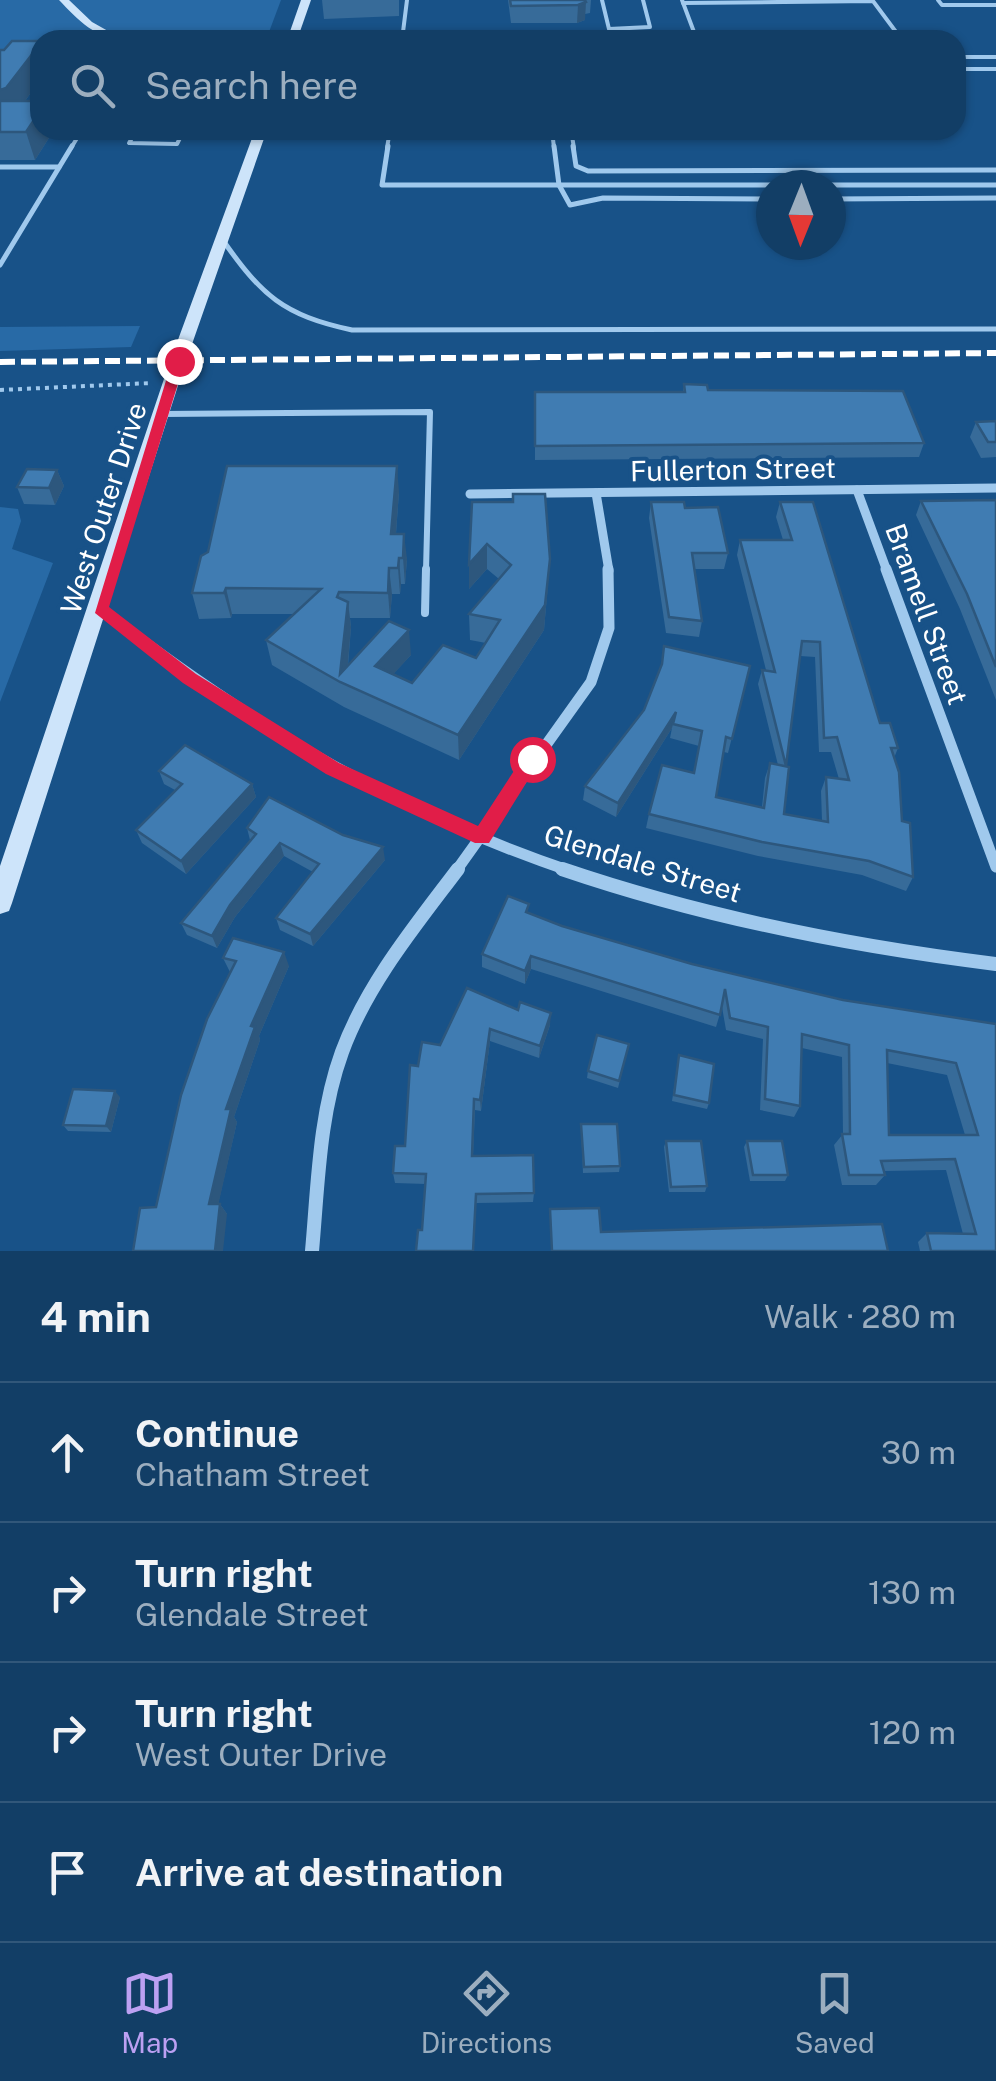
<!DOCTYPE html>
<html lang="en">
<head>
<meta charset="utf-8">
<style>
	body { margin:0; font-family:"Public Sans",sans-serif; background:#1b456c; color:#f1f3f6 }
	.compass { position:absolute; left:756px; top:170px; width:90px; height:90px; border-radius:50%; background:#123e66; box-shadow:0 2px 8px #0004; rotate:181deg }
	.stop { position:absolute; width:30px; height:30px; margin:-22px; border:8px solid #e11d48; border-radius:50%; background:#fff }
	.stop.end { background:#e11d48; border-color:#fff; box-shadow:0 2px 10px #0008 }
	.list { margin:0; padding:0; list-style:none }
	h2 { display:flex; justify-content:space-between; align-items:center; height:130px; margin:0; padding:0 40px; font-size:42px }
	h2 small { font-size:32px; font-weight:400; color:#9caebf }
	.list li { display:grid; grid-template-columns:65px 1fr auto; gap:30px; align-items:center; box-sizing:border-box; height:140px; padding:0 40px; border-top:2px solid #31577a }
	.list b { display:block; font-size:38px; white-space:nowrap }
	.list p { margin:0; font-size:32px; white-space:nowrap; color:#9caebf }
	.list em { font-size:32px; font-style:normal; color:#9caebf }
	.icon { flex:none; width:55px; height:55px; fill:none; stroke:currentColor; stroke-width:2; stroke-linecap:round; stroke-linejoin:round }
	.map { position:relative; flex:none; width:996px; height:1251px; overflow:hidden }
	.search { position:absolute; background:#123e66; box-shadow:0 2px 8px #0004; left:30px; right:30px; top:30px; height:110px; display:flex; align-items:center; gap:25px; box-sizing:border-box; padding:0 35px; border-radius:30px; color:#9caebf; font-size:38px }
	.sheet { height:690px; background:#123e66 }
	nav { display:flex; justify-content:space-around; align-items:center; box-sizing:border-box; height:140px; border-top:2px solid #31577a; background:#123e66; font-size:28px; color:#9caebf }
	nav a { display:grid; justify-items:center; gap:5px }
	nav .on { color:#bca0f2 }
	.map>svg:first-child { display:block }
	.green { fill:#286aa6 }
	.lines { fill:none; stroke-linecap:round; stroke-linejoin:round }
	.path { stroke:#a0c9ed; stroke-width:4; stroke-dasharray:4 5; stroke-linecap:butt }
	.service-far3 { stroke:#a0c9ed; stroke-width:4 }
	.service-far2 { stroke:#a0c9ed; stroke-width:5 }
	.service-far1 { stroke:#a0c9ed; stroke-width:6 }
	.service { stroke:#a0c9ed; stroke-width:8 }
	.minor-far2 { stroke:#a0c9ed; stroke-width:9 }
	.minor-far1 { stroke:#a0c9ed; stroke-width:11 }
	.minor { stroke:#a0c9ed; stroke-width:14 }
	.secondary { fill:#cde4fa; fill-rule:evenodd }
	.rail { stroke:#fff; stroke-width:6; stroke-dasharray:15 6; stroke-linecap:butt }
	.wall { fill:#376b99; fill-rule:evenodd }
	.shaded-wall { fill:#2d577d }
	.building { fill:#407cb2; stroke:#2d577d; stroke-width:2.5; fill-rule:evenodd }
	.route { fill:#e11d48 }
	.labels { text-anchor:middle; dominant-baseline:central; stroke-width:8; stroke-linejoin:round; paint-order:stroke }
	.street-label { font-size:28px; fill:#fff; stroke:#185288 }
</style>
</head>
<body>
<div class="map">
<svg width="996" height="1251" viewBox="0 0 996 1251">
	<rect width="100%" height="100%" fill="#185288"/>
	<!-- green -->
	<g class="green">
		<polygon points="0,0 281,0 266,40 40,40 40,66 0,61"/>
		<polygon points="140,326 131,347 0,351 0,327"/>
		<polygon points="0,507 18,509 21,521 12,549 53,563 0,702"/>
	</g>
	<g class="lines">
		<!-- path -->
		<polyline class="path" points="0,390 152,383"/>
		<!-- service-far3 -->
		<g class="service-far3">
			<polyline points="602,0 609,29 650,27 643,0"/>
			<polyline points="682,0 697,40"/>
			<polyline points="938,0 942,5 996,5"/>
			<polyline points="683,3 873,1 902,40"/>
			<polyline points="402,40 407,0"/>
			<polyline points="956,57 996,57"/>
			<polyline points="956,69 996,69"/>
			<polyline points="137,130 129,143 177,144 184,130"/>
			<polyline points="552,130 554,148"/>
			<polyline points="571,130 574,148"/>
			<polyline points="71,148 82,130"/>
			<polyline points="387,148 390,130"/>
		</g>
		<!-- service-far2 -->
		<g class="service-far2">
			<polyline points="388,146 382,185 996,185"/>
			<polyline points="554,146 559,185 570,205 603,198 771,199"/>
			<polyline points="573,146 576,166 588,171 996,170"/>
			<polyline points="0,167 59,167"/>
			<polyline points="831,199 996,198"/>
			<path d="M 222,239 C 262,296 283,315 352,330 L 996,329"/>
			<polyline points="0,265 72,146"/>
		</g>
		<!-- service-far1 -->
		<polyline class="service-far1" points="162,414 430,412 426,571"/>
		<!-- service -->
		<polyline class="service" points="425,613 426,569"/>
		<!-- minor-far2 -->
		<g class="minor-far2">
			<polyline points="857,490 887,571"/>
			<polyline points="596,493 609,571"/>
			<polyline points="470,494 996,488"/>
		</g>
		<!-- minor-far1 -->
		<g class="minor-far1">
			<polyline points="886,569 996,867"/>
			<path d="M 100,609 C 251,724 389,810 570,871"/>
			<polyline points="456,871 591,682 609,628 608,569"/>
		</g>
		<!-- minor -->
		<g class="minor">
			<path d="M 562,869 C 703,917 849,946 996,964"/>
			<path d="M 312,1251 C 318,1185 319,1115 342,1052 C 367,984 415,926 458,869"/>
		</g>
		<!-- secondary -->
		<g class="secondary">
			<path d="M 59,0 L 69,0 L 92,22 L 124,40 C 97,40 77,19 59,0 Z"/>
			<polygon points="301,0 311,0 297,40 287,40"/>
			<polygon points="255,130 267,130 184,367 12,903 9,911 0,914 0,866 168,367"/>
		</g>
		<!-- rail -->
		<polyline class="rail" points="0,362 996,353"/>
	</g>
	<!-- wall -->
	<g class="wall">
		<polygon points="322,0 399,0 399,16 324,19"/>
		<polygon points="508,0 591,0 590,13 585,14 585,20 577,23 511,23"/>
		<polygon points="40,41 40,80 25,101 40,130 54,130 35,160 0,160 0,50"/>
		<polygon points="684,384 708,390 924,443 919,457 535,460 535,392 683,392"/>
		<polygon points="996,421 996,457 981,458 970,437 976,422"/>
		<polygon points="57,470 64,486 55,505 24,504 17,487"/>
		<polygon points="399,492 396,534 407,559 405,584 401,584 400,594 392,594 390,618 350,618 351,627 348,666 411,655 393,674 412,683 476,658 486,643 470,640 469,614 499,579 487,569 469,589 472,502 548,584 544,630 459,760 344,707 272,665 266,640 294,614 232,614 231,618 199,619 192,593"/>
		<polygon points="996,500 996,700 960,609 916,515 921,501"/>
		<polygon points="651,502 685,508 728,553 724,569 695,569 702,621 699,637 666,633 649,518"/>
		<path d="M 780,502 L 880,723 L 898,748 L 894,758 L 902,821 L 913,877 L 906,891 L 862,875 L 758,856 L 646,828 L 649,814 L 694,773 L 699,746 L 670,738 L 672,728 L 616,817 L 583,800 L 585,786 L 644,710 L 661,668 L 664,646 L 750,666 L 728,753 L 724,752 L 716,797 L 762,807 L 765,778 L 770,763 L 778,765 L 758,684 L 762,670 L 766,670 L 737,555 L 740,540 L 783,540 L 776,517 ZM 800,656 L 815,657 L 819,752 L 831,752 L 839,779 L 826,777 L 821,791 L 822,821 L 784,814 L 786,767 Z"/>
		<polygon points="159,771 252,784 256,797 186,874 142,843 136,830 175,790 164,784"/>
		<polygon points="247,828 385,860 313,946 280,930 276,918 313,872 284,856 235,917 217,948 187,935 181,923 250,840"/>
		<path d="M 529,913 L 562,926 L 692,964 L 843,1000 L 996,1024 L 996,1251 L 920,1251 L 918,1242 L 927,1233 L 963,1234 L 946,1170 L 884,1171 L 885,1175 L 876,1185 L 842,1185 L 834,1145 L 843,1134 L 842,1057 L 802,1048 L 800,1106 L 794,1117 L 760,1110 L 763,1039 L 726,1030 L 722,1007 L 716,1027 L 531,969 L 525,984 L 482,967 L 482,954 ZM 887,1063 L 947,1075 L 965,1135 L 889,1135 Z"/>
		<polygon points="223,958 289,966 259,1036 260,1040 234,1117 237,1122 218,1204 220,1204 227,1214 156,1207 230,972"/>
		<polygon points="467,988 550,1025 539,1058 490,1041 481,1111 475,1110 473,1155 534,1193 533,1202 477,1203 422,1230 426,1184 395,1183 393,1173 405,1146 418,1066 440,1045"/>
		<polygon points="629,1044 618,1088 587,1078 588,1071"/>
		<polygon points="679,1055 709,1103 707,1109 672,1101"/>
		<polygon points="120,1097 111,1132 68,1131 63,1125"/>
		<polygon points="581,1124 620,1166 619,1172 583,1173"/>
		<polygon points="666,1141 707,1186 705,1192 669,1192 664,1147"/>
		<polygon points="747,1141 788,1175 785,1181 750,1181 744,1147"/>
	</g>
	<!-- shaded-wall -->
	<g class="shaded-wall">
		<polygon points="586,2 585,20 577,23 578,5"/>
		<polygon points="40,44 40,80 15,115 0,119 0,90"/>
		<polygon points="40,111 40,130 54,130 35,160 26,132"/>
		<polygon points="397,466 399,492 394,559 391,534"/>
		<polygon points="57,470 64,486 55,505 49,488"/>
		<polygon points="404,534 407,559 405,584 403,558"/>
		<polygon points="487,544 487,569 469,589 469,564"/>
		<polygon points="399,558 401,584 400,594 398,568"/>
		<polygon points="550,559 544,630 459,760 458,735"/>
		<polygon points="389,568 392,594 390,618 388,593"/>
		<polygon points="226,588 232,614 231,618 224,593"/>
		<polygon points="348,602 351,627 346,685 340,674"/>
		<polygon points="409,630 411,655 378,691 375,666"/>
		<polygon points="676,712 672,728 616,817 618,803"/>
		<polygon points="252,784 256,797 186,874 181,861"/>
		<polygon points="280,843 284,856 235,917 217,948 212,936 230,905"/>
		<polygon points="383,847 385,860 313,946 310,934"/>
		<polygon points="284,952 289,966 259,1036 260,1040 234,1117 237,1122 216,1215 209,1204 226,1109 251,1026"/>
		<polygon points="531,956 531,969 525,984 525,971"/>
		<polygon points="551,1013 550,1025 539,1058 540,1046"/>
		<polygon points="490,1029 490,1041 481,1111 480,1100"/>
		<polygon points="115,1091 120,1097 111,1132 106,1126"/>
		<polygon points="220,1204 227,1214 223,1251 215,1251"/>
	</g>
	<!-- building -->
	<g class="building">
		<polygon points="510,0 585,0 586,2 578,5 511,6"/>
		<polygon points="12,41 40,41 40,44 6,88 0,90 0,50 4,50"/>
		<polygon points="0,101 40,101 40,111 26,132 0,132"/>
		<polygon points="684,384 707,385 708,390 903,391 924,443 535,446 535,392 685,392"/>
		<polygon points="996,421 996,442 988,442 976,422"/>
		<polygon points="227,466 397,466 391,534 404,534 403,558 399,558 398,568 389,568 388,593 339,592 337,597 348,602 340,674 389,621 409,630 375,666 412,683 443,645 476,658 500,620 469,614 511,565 487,544 469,564 472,502 513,502 513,494 545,494 550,559 545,605 458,735 340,682 266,640 321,589 226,588 224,593 192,593 201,556 208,552"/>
		<polygon points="27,469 57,470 49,488 17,487"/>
		<polygon points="996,500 996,667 967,594 921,501"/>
		<polygon points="651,502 684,502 685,508 718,507 728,553 692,553 702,621 669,617"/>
		<polygon points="780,502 813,502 880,723 890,723 898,748 891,748 899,772 902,821 910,823 913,877 869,861 762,842 649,814 662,765 694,773 702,731 673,724 676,712 618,803 585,786 644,710 662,664 664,646 750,666 732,739 726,737 716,797 764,808 770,763 789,767 784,814 828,822 826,777 849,780 837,737 824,738 820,642 802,641 786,766 762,670 775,672 740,540 792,540"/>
		<polygon points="185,745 252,784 181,861 136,830 182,784 159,771"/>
		<polygon points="269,797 343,835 383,847 310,934 276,918 319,864 280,843 230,905 212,936 181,923 256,834 247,828"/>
		<path d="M 508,896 L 529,904 L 526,912 L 562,926 L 692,964 L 843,1000 L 996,1024 L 996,1251 L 931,1251 L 927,1233 L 976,1234 L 955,1159 L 881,1161 L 885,1175 L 849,1175 L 842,1134 L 850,1134 L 849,1045 L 802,1034 L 800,1106 L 765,1099 L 768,1027 L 730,1018 L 725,989 L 720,1015 L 531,956 L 525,971 L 482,954 ZM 887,1050 L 956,1063 L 978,1135 L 889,1135 Z"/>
		<polygon points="233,938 284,952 251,1026 255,1027 226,1109 231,1109 209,1204 220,1204 215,1251 133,1251 140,1208 156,1207 181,1095 207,1019 236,961 223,958"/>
		<polygon points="467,988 518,1010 520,1002 551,1013 540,1046 490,1029 480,1100 474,1099 472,1156 533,1155 534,1193 476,1194 473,1251 416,1251 418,1230 422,1230 426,1174 393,1173 395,1146 405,1146 410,1065 418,1066 422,1042 440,1045"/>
		<polygon points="597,1035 629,1044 619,1081 588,1071"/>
		<polygon points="679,1055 714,1064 709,1103 674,1095"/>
		<polygon points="73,1089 115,1091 106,1126 63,1125"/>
		<polygon points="581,1124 617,1124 620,1166 584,1167"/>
		<polygon points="666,1141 701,1141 707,1186 671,1187"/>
		<polygon points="747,1141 782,1141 788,1175 753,1175"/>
		<polygon points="599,1208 601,1232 882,1224 888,1251 552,1251 550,1209"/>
	</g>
	<!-- route -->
	<polygon class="route" points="179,357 185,361 109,607 196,674 339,763 478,826 525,754 538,754 538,764 489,843 475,843 326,774 183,683 95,613 172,361"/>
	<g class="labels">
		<!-- street labels -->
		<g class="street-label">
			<text transform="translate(733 469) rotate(-1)">Fullerton Street</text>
			<text transform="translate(103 508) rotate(-72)">West Outer Drive</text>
			<text transform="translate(927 614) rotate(70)">Bramell Street</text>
			<text transform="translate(643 863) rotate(17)">Glendale Street</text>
		</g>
	</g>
</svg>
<svg class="compass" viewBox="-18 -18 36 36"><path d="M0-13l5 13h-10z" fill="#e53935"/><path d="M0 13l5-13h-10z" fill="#9caebf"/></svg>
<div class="stop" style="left:532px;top:759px"></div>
<div class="stop end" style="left:179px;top:361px"></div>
<div class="search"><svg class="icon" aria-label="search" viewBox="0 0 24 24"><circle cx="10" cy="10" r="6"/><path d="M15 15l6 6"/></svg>Search here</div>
</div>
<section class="sheet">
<h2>4 min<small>Walk · 280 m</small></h2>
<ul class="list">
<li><svg class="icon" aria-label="ahead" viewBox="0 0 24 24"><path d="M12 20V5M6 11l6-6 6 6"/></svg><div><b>Continue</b><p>Chatham Street</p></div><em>30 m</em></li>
<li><svg class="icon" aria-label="right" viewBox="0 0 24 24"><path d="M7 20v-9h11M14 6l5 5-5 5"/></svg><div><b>Turn right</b><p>Glendale Street</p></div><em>130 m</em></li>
<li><svg class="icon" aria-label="right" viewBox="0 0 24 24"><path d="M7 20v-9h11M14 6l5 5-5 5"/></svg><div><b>Turn right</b><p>West Outer Drive</p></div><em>120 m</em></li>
<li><svg class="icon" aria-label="arrive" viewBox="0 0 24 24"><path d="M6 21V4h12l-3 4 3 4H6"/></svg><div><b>Arrive at destination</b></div></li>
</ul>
</section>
<nav>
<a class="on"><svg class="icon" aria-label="map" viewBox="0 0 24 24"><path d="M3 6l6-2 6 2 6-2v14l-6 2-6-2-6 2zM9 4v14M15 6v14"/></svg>Map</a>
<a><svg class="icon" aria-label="directions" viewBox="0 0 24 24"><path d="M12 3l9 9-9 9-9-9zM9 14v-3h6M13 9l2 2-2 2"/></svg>Directions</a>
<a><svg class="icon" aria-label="saved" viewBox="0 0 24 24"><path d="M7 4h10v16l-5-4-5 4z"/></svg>Saved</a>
</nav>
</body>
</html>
